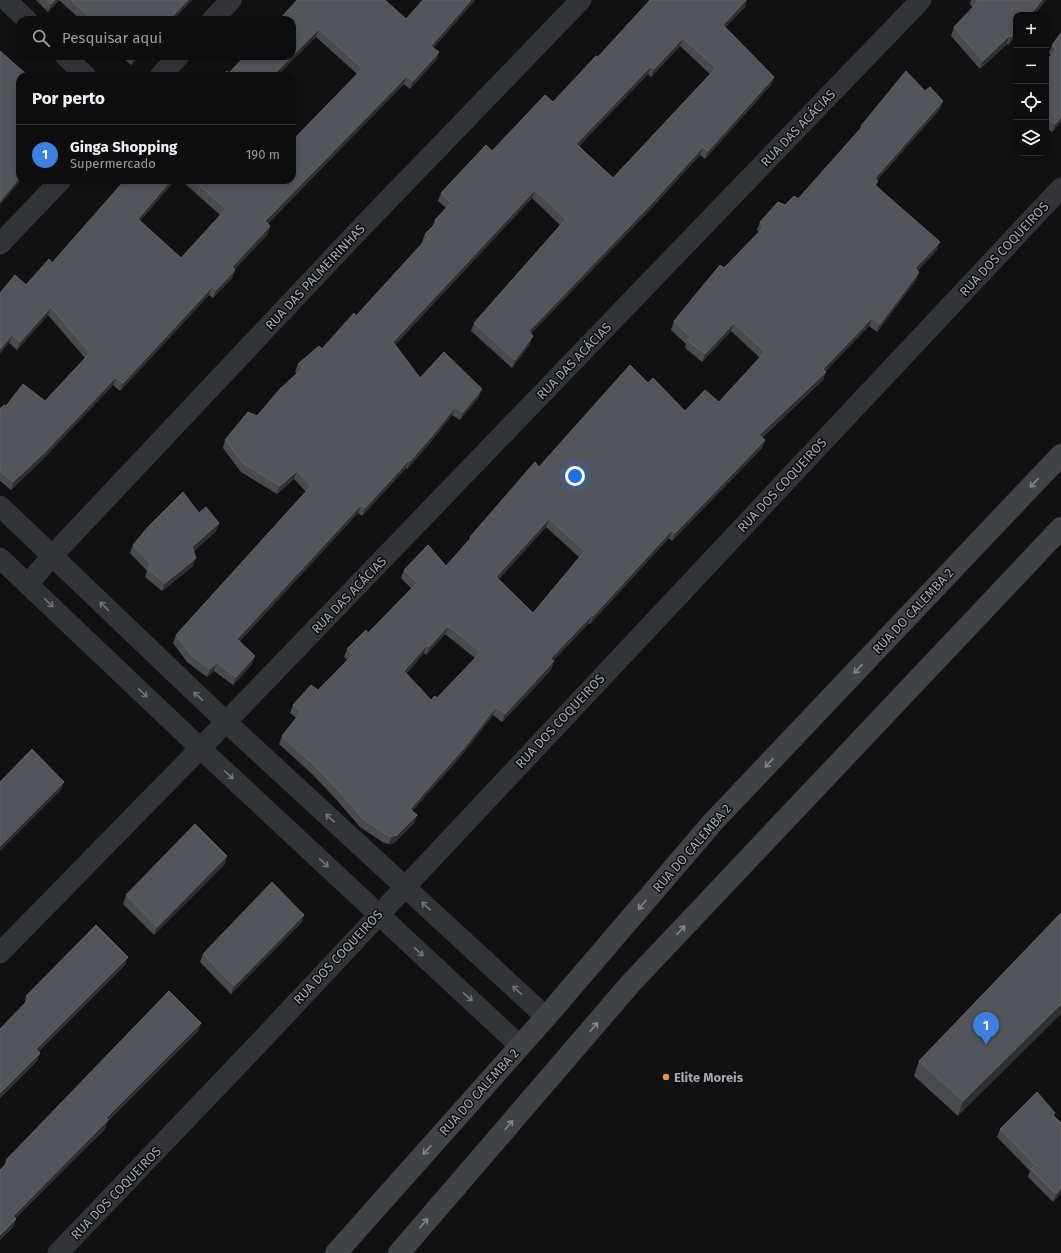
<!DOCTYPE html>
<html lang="pt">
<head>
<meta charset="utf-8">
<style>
	body { margin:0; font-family:"Fira Sans",sans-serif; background:#161617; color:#f1f3f6 }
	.controls { position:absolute; right:12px; top:12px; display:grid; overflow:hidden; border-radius:8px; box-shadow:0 2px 6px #0003 }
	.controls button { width:36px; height:36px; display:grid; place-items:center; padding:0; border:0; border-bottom:1px solid #2d2d2e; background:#0d0d0e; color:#f1f3f6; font:20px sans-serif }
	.you { position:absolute; left:575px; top:476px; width:14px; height:14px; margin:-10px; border:3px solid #fff; border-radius:50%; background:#1a73e8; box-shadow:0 0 0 6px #1a73e833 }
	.badge { display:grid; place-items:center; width:26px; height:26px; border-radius:50%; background:#1a73e8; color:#fff; font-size:13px; font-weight:700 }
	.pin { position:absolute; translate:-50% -33px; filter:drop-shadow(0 1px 2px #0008) }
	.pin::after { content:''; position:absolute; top:21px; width:14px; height:12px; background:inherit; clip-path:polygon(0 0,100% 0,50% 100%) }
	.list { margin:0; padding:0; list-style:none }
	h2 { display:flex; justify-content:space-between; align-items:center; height:52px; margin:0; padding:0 16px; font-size:17px }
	h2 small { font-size:13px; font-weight:400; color:#9a9c9e }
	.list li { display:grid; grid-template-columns:26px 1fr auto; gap:12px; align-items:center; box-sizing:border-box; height:60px; padding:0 16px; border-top:1px solid #2d2d2e }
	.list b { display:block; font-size:15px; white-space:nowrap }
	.list p { margin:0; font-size:13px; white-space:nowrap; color:#9a9c9e }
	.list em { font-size:13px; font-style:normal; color:#9a9c9e }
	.icon { flex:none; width:22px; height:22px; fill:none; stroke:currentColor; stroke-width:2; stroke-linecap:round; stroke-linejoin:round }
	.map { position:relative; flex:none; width:1061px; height:1253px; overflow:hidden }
	.search { position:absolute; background:#0d0d0e; box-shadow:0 2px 6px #0003; left:16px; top:16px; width:280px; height:44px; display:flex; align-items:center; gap:10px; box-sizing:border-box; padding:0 14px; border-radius:12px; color:#9a9c9e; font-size:15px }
	.panel { position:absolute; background:#0d0d0e; box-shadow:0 2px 6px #0003; left:16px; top:72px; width:280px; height:112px; border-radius:12px }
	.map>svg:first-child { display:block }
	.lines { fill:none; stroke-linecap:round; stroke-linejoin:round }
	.minor { stroke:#323437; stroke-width:21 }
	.secondary { stroke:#414347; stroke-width:22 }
	.wall { fill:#4a4b4f; fill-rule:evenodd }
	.shaded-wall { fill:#2f3032 }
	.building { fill:#53555a; stroke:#606268; fill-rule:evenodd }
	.oneway { stroke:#81858d }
	.oneway2 { stroke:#71747b }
	.poi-dot { fill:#e1993b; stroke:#0c0c0d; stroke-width:1.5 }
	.labels { text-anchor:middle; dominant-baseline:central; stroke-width:3; stroke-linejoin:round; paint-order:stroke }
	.street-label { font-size:13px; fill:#a4a9b2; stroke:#0c0c0d }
	.poi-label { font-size:13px; font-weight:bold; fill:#a4a9b2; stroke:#0c0c0d; text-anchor:start }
</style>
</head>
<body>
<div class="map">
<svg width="1061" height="1253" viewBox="0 0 1061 1253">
	<rect width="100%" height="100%" fill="#111112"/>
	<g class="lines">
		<!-- minor -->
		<g class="minor">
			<polyline points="6,0 27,20"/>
			<polyline points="212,20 231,0"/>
			<polyline points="65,56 86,76"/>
			<polyline points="160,76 179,56"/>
			<polyline points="0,244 61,180"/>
			<polyline points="0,506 226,722 546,1017"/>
			<polyline points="0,558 200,748 520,1046"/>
			<polyline points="28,584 52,556 360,229 581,0"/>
			<polyline points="0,953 226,722 921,0"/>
			<polyline points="58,1253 256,1046 1061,188"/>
		</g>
		<!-- secondary -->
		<g class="secondary">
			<polyline points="336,1253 546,1017 713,822 1061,455"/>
			<polyline points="399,1253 631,983 1061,528"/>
		</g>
	</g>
	<!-- wall -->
	<g class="wall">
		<polygon points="36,0 192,0 173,20 81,20 59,0 48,12"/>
		<polygon points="423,0 475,0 433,48 439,52 436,60 410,89 404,84 268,223 270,226 267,235 235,269 232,278 213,298 209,295 120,391 113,385 42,460 11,490 0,481 0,409 6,406 45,401 85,358 48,315 17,350 9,343 26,285 52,263 175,180 140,221 181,258 220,215 181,180 292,180 357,74 316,37 229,73 292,20 406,19"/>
		<polygon points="971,0 1046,0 1034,15 1016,15 1016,36 1008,45 1007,44 980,69 951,36 954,27 973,8 970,4"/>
		<path d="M 745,7 L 725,27 L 774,77 L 771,85 L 705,159 L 700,155 L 647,213 L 531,333 L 530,344 L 512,368 L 471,331 L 474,323 L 560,225 L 532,198 L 395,345 L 420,378 L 479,397 L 460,420 L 452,415 L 429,444 L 407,469 L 406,468 L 362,516 L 358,513 L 240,641 L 252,664 L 233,685 L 214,671 L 207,677 L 187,662 L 173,643 L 176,635 L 306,492 L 294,479 L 277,494 L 241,472 L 223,448 L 225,440 L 257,416 L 297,373 L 295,372 L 298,364 L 322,349 L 356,316 L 423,243 L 422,242 L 425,234 L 432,227 L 435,220 L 446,208 L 438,201 L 441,193 L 553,102 L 598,57 ZM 680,46 L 710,74 L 613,178 L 579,146 L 648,74 L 651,77 Z"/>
		<polygon points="1061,33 1061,122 1052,132 1046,128 1046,62 1051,55 1049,53 1052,45"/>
		<polygon points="121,56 140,56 131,65"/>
		<path d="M 940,109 L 877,180 L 876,186 L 937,250 L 918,270 L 919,272 L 916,280 L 877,332 L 869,326 L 825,371 L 826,372 L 823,380 L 762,438 L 765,440 L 762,448 L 672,541 L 669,538 L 590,624 L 589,623 L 553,661 L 554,661 L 551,670 L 502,722 L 493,715 L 461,756 L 412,811 L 417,815 L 414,823 L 394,843 L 389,844 L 384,843 L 360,827 L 335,798 L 311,773 L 279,744 L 282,736 L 296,718 L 290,713 L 293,705 L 318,690 L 347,660 L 344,657 L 347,649 L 368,633 L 412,589 L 401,578 L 404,570 L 446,566 L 469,540 L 470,537 L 539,467 L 648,383 L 685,411 L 719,402 L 760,358 L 731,331 L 702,362 L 685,348 L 686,344 L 671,330 L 674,321 L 724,268 L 759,232 L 757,230 L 760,222 L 785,205 L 798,199 L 860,129 L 861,126 ZM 546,527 L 579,557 L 533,613 L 499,579 ZM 445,634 L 475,658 L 437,698 L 431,700 L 406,674 L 424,653 L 426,655 Z"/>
		<polygon points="199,513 219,523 216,531 194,551 193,566 162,591 145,577 147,571 130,553 133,545"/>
		<polygon points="225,864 154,935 123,904 126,895"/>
		<polygon points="1061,913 958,1116 914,1076 919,1061"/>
		<polygon points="304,915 301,923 231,994 200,962 203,954"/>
		<polygon points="128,957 125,965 39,1051 40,1053 37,1061 0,1098 0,1029 24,1005 26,996"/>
		<polygon points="201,1023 198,1031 107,1122 105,1129 15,1218 13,1227 0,1240 0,1170 4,1166 6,1160"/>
		<polygon points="1054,1117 1061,1193 1053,1202 1028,1177 1030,1171 997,1137 1000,1129"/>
	</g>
	<!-- shaded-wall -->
	<g class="shaded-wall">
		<polygon points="55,0 59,0 48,12 51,4"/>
		<polygon points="188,0 192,0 173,20 169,20"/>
		<polygon points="471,0 475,0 428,54 431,46"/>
		<polygon points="746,0 747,0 745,7 720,33 723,25"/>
		<polygon points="1042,0 1046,0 1034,15 1030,15"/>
		<polygon points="319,29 316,37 277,76 272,76"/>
		<polygon points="1016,31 1016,36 1008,45 1011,37"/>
		<polygon points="1009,36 1007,44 980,69 983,61"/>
		<polygon points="683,38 680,46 651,77 654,69"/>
		<polygon points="439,52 436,60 410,89 413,81"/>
		<polygon points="135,56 140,56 131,65 134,57"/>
		<polygon points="651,66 648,74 573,152 576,144"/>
		<polygon points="407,76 404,84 263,229 265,221"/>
		<polygon points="774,77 771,85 705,159 708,151"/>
		<polygon points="20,81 20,86 13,93 16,85"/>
		<polygon points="943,101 940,109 872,186 875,178"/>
		<polygon points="1061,117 1061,122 1052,132 1055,124"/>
		<polygon points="703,147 700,155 647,213 526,339 529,331"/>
		<polygon points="20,177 20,180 21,180 0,205 0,201"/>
		<polygon points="171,180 175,180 135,227 138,219"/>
		<polygon points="535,190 532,198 390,350 393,342"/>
		<polygon points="270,226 267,235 229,275 232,267"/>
		<polygon points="940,242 937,250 912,276 915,268"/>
		<polygon points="235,270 232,278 213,298 216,290"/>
		<polygon points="919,272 916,280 877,332 880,324"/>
		<polygon points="212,287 209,295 120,391 123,383"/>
		<polygon points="51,307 48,315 17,350 20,342"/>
		<polygon points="872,318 869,326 820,377 823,369"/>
		<polygon points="734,323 731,331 702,362 705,354"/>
		<polygon points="12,335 9,343 0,354 0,349"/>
		<polygon points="533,336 530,344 512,368 515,360"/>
		<polygon points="826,372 823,380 756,443 759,435"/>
		<polygon points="116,377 113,385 42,460 11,490 13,482"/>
		<polygon points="482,389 479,397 460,420 463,412"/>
		<polygon points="455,407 452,415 429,444 407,469 410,461"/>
		<polygon points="765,440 762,448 672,541 675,533"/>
		<polygon points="409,460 406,468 362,516 365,508"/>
		<polygon points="297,471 294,479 277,494 280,486"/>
		<polygon points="361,505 358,513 234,647 237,639"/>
		<polygon points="549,519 546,527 493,585 496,577"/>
		<polygon points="219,523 216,531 189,555 192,547"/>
		<polygon points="672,530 669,538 590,624 593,616"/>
		<polygon points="196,558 193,566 162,591 165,583"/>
		<polygon points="592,615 589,623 547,667 550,659"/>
		<polygon points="448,626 445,634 426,655 429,647"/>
		<polygon points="427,645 424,653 401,679 404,671"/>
		<polygon points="255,656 252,664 233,685 236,677"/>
		<polygon points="554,661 551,670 502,722 505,714"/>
		<polygon points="217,663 214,671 207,677 210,669"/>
		<polygon points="496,707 493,715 461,756 407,817 410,809"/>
		<polygon points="64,782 61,790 0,851 0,846"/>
		<polygon points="417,815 414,823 394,843 389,844 392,836"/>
		<polygon points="227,856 225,864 154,935 157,927"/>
		<polygon points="304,915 301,923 231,994 234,986"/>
		<polygon points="128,957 125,965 33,1057 36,1049"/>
		<polygon points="1061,1004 1061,1014 958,1116 963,1101"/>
		<polygon points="201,1023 198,1031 107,1122 105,1129 10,1224 13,1216 106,1118"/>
		<polygon points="40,1053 37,1061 0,1098 0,1093"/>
		<polygon points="1061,1188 1061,1193 1053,1202 1056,1194"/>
		<polygon points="16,1219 13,1227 0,1240 0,1235"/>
	</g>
	<!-- building -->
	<g class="building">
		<polygon points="47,0 55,0 51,4"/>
		<polygon points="71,0 188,0 169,20 93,20"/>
		<polygon points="297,0 385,0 406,19 423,0 471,0 431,46 439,52 413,81 407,76 265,221 270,226 232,267 235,270 216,290 212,287 123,383 116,377 45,452 13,482 0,471 0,409 4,405 6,406 23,384 45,401 90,353 51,307 20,342 12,335 0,349 0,293 15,275 26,285 49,259 52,263 125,180 171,180 138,219 181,258 226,209 193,180 292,180 292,141 362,69 362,68 319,29 292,56 292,20 279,20"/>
		<path d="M 650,0 L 746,0 L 723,25 L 774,77 L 708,151 L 703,147 L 650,205 L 529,331 L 533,336 L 515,360 L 474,323 L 566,219 L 535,190 L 393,342 L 420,378 L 444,352 L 482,389 L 463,412 L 455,407 L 432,436 L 410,461 L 409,460 L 365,508 L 361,505 L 237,639 L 255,656 L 236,677 L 217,663 L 210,669 L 190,654 L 176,635 L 311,486 L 297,471 L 280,486 L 244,464 L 225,440 L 248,412 L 257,416 L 280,389 L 303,368 L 298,364 L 319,346 L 322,349 L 354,313 L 356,316 L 428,237 L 425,234 L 437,222 L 435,220 L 451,203 L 441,193 L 486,145 L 492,151 L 545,95 L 553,102 L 596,56 L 598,57 ZM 683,38 L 716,68 L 613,178 L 576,144 L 651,66 L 654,69 Z"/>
		<polygon points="976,0 1042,0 1030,15 1016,15 1016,31 1011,37 1009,36 983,61 954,27 978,2"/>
		<polygon points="1061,33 1061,117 1055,124 1046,118 1046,62 1056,49 1052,45"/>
		<polygon points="0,51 26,74 24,76 20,76 20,81 16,85 20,89 20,177 0,201"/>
		<polygon points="245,56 292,56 272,76 223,76 227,71 229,73"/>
		<path d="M 906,71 L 925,91 L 930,87 L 943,101 L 875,178 L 878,181 L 875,185 L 940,242 L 915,268 L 919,272 L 880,324 L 872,318 L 823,369 L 826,372 L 759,435 L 765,440 L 675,533 L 672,530 L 593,616 L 592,615 L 550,659 L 554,661 L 505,714 L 496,707 L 464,748 L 410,809 L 417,815 L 397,835 L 392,836 L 387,835 L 363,819 L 338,790 L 314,765 L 282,736 L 301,712 L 293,705 L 311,685 L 318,690 L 353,655 L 347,649 L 366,630 L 368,633 L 417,583 L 404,570 L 428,545 L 446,566 L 471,538 L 470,537 L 535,462 L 539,467 L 630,365 L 648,383 L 653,378 L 685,411 L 705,390 L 719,402 L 765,352 L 734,323 L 705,354 L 687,340 L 691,338 L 674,321 L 720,265 L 724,268 L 764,227 L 760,222 L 778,202 L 785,205 L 794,196 L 798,199 L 862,127 L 861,126 ZM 549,519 L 585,551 L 533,613 L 496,577 ZM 448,626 L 481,652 L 437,698 L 435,696 L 431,700 L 404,671 L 427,645 L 429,647 Z"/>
		<polygon points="183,492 199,513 206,507 219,523 192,547 196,558 165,583 148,569 151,564 133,545 148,527"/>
		<polygon points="32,749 64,782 0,846 0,782"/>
		<polygon points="195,824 227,856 157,927 126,895"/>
		<polygon points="272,882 304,915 234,986 203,954"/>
		<polygon points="1061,913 1061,1004 963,1101 919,1061"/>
		<polygon points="96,925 128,957 36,1049 40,1053 0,1093 0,1029 29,999 26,996"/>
		<polygon points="169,991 201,1023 106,1118 108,1120 13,1216 16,1219 0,1235 0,1170 8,1162 6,1160"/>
		<polygon points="1037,1092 1055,1113 1053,1115 1061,1123 1061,1188 1056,1194 1031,1169 1035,1165 1000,1129"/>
	</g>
	<!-- one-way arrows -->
	<defs><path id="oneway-shaft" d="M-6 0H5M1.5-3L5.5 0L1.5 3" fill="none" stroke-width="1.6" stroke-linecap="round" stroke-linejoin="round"/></defs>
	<g class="oneway">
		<use href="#oneway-shaft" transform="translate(1034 483) rotate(133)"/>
		<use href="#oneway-shaft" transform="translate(858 669) rotate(133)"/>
		<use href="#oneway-shaft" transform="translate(769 763) rotate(133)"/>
		<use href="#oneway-shaft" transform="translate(642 905) rotate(131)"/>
		<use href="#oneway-shaft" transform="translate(681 930) rotate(-47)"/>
		<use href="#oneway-shaft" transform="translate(594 1027) rotate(-49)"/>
		<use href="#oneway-shaft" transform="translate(509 1125) rotate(-49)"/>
		<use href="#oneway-shaft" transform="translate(427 1150) rotate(132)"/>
		<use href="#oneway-shaft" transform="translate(424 1223) rotate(-49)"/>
	</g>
	<g class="oneway2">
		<use href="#oneway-shaft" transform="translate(49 603) rotate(44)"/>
		<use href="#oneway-shaft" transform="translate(104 606) rotate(-136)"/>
		<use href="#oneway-shaft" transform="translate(143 693) rotate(44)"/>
		<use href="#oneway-shaft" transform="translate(198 696) rotate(-137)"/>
		<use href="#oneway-shaft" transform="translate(229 775) rotate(43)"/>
		<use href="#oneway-shaft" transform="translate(330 818) rotate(-137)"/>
		<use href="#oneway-shaft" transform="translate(324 863) rotate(43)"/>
		<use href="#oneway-shaft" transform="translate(426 906) rotate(-137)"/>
		<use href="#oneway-shaft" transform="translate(419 952) rotate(43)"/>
		<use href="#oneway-shaft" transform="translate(517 990) rotate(-137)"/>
		<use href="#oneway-shaft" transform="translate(468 997) rotate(43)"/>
	</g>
	<!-- markers -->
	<circle class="poi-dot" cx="666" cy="1077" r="4"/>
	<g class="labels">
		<!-- street labels -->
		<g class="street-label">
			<text transform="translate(798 128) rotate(-46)">RUA DAS ACÁCIAS</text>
			<text transform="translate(1004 249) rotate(-47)">RUA DOS COQUEIROS</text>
			<text transform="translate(315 277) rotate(-47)">RUA DAS PALMEIRINHAS</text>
			<text transform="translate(574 361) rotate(-46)">RUA DAS ACÁCIAS</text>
			<text transform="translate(782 485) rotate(-47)">RUA DOS COQUEIROS</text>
			<text transform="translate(349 595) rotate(-46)">RUA DAS ACÁCIAS</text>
			<text transform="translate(913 611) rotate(-47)">RUA DO CALEMBA 2</text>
			<text transform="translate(560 721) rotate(-47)">RUA DOS COQUEIROS</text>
			<text transform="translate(692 848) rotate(-49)">RUA DO CALEMBA 2</text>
			<text transform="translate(338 957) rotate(-47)">RUA DOS COQUEIROS</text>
			<text transform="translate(479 1092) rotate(-48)">RUA DO CALEMBA 2</text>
			<text transform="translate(116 1193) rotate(-46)">RUA DOS COQUEIROS</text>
		</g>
		<!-- poi labels -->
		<g class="poi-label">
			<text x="674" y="1077">Elite Moreis</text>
		</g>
	</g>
</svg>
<div class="controls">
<button>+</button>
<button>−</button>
<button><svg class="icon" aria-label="locate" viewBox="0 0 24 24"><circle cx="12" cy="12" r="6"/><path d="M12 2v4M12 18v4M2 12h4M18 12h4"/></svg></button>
<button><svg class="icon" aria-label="layers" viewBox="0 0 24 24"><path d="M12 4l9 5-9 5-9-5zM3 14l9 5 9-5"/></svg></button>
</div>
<div class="you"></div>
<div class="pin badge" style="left:986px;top:1045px;background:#3f7fe0">1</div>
<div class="search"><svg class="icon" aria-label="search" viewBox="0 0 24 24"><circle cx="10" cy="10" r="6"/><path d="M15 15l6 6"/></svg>Pesquisar aqui</div>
<section class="panel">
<h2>Por perto<small></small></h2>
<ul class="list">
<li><span class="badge" style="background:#3f7fe0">1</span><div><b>Ginga Shopping</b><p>Supermercado</p></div><em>190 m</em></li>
</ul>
</section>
</div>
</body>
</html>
